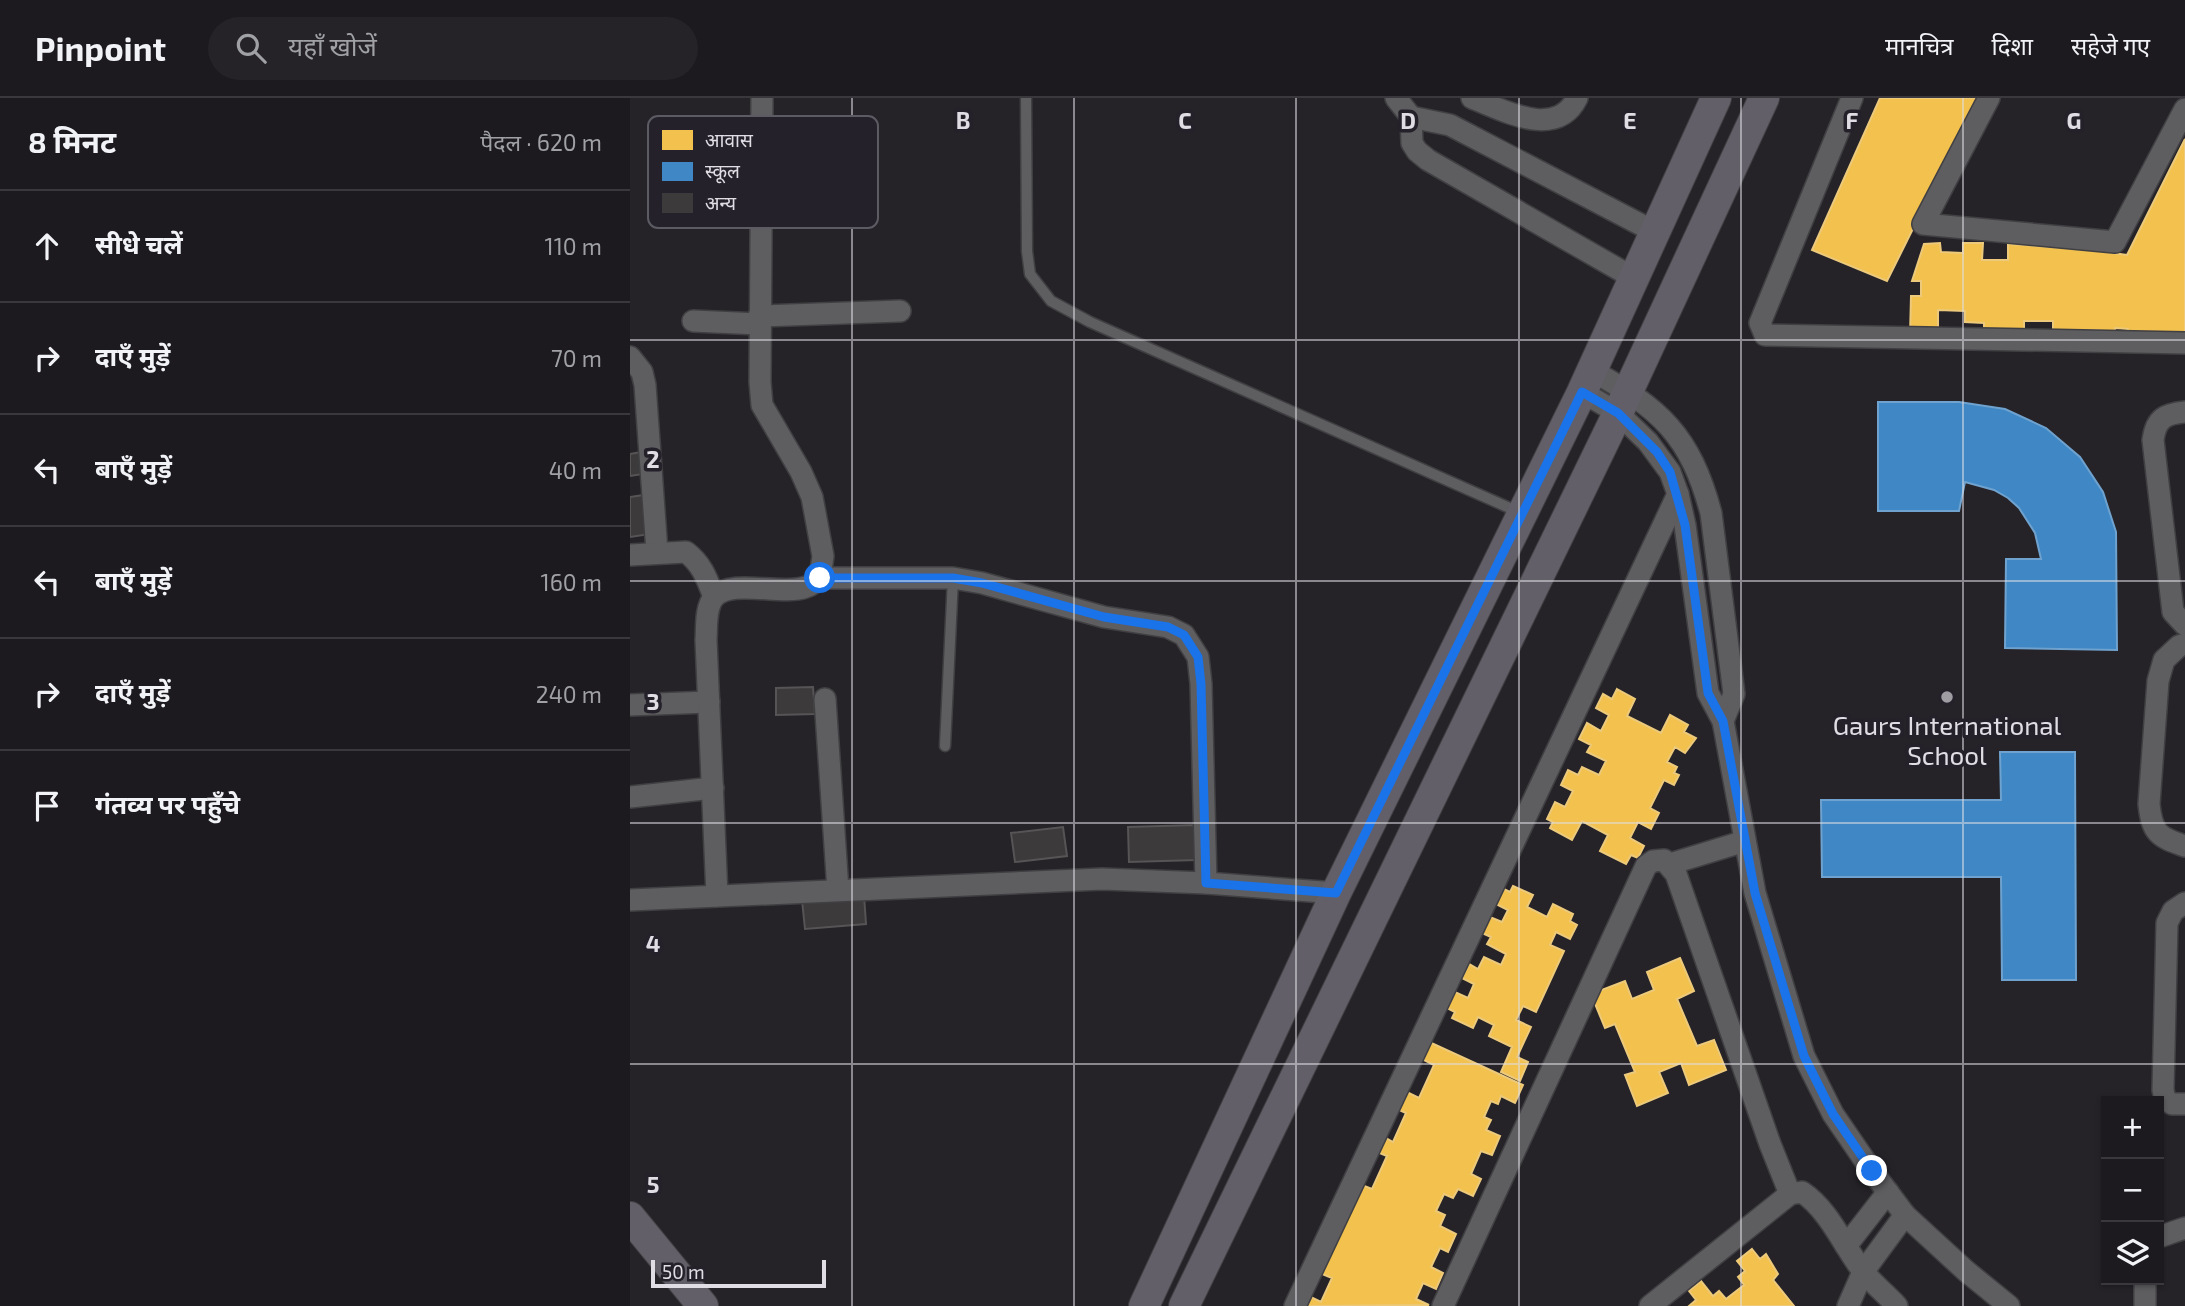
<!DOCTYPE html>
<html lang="hi">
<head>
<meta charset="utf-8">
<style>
	body { margin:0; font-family:"Exo 2","Noto Sans Devanagari",sans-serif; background:#252327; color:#f1f3f6 }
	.controls { position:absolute; right:21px; bottom:21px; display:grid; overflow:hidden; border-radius:0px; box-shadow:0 2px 5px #0004 }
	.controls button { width:63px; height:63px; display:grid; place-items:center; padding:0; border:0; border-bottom:2px solid #3a383c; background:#1c1a1e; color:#f1f3f6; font:35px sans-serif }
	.scale { position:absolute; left:21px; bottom:18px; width:175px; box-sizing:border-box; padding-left:7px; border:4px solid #e0dee4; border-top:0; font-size:19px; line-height:24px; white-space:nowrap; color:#e0dee4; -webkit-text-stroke:5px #24212a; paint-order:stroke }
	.stop { position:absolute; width:21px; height:21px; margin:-16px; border:5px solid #1a73e8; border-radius:50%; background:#fff }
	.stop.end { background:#1a73e8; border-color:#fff; box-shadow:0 2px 7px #0008 }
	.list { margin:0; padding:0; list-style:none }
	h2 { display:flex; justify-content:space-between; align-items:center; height:91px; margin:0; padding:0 28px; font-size:30px }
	h2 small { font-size:23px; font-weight:400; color:#a0a1a4 }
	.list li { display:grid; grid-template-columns:46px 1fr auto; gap:21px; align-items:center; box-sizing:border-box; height:112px; padding:0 28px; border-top:2px solid #3a383c }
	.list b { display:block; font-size:26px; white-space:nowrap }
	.list em { font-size:23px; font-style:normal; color:#a0a1a4 }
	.icon { flex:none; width:38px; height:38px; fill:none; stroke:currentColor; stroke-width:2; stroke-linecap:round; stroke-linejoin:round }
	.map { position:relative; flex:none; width:1555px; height:1208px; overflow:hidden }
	header { display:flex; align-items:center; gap:42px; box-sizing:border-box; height:98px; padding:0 35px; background:#1c1a1e; border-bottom:2px solid #3a383c }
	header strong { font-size:33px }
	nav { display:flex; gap:38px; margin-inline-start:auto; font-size:24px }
	.search { width:490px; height:63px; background:#252327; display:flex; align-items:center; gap:18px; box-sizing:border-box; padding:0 24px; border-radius:38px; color:#a0a1a4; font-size:26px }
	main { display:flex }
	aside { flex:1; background:#1c1a1e }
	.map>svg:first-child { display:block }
	.homes { fill:#f2c14e; stroke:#edca7b; stroke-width:2 }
	.schools { fill:#3f88c5; stroke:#6fa2ce; stroke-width:2 }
	.building { fill:#3c3a3b; stroke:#565455; stroke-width:2 }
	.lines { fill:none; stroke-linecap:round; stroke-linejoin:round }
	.lane-casing { stroke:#403f42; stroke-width:13 }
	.street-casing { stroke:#403f42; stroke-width:24 }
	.secondary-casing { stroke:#403f42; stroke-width:32 }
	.lane { stroke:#5e5d60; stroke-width:10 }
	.street { stroke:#5e5d60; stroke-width:21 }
	.secondary { stroke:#635f68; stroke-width:30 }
	.route { stroke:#1a73e8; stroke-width:9 }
	.grid { fill:none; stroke:#e0dee4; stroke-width:2; stroke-opacity:0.55 }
	.poi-dot { fill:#9f9da2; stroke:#24212a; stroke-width:2.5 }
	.labels { text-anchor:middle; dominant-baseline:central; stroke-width:7; stroke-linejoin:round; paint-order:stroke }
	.poi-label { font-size:26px; fill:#e0dee4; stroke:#24212a }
	.key { fill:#24212a; stroke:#5c5a62; stroke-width:2 }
	.key-label { font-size:19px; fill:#e0dee4 }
	.grid-label { font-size:23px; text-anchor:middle; font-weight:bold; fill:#e0dee4; stroke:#24212a; stroke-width:7; stroke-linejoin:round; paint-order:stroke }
</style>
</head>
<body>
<header>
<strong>Pinpoint</strong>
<div class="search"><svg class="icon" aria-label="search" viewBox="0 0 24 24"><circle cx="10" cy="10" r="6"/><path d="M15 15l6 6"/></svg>यहाँ खोजें</div>
<nav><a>मानचित्र</a><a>दिशा</a><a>सहेजे गए</a></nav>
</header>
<main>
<aside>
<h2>8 मिनट<small>पैदल · 620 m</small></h2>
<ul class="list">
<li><svg class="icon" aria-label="ahead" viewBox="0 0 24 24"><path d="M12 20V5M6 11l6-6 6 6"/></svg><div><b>सीधे चलें</b></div><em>110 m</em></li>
<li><svg class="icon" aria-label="right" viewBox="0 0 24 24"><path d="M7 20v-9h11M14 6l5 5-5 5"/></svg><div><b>दाएँ मुड़ें</b></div><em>70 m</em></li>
<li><svg class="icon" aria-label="left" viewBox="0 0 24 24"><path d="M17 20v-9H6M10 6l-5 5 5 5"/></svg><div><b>बाएँ मुड़ें</b></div><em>40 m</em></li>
<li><svg class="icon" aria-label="left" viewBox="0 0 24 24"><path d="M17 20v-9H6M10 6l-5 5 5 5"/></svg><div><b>बाएँ मुड़ें</b></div><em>160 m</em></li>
<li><svg class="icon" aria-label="right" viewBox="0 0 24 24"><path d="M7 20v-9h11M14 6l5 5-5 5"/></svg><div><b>दाएँ मुड़ें</b></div><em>240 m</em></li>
<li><svg class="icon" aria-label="arrive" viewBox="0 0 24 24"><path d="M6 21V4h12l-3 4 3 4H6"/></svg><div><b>गंतव्य पर पहुँचे</b></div></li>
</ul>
</aside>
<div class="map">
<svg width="1555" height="1208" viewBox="0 0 1555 1208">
	<rect width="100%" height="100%" fill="#252328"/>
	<!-- homes -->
	<g class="homes">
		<polygon points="1250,0 1348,0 1257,183 1182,152"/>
		<polygon points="1555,41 1555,240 1498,240 1498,231 1485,230 1484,240 1469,239 1469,232 1451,232 1451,239 1423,239 1423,223 1394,223 1394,239 1354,238 1354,225 1335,224 1335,213 1308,212 1308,238 1280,238 1281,198 1291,198 1291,183 1282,183 1294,146 1310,145 1311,154 1333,155 1333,145 1353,145 1352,162 1378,162 1378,146 1462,152 1497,157"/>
		<polygon points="987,591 1005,601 997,618 1031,635 1040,617 1058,627 1054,634 1066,640 1055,655 1045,649 1037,664 1047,669 1044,675 1049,677 1044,687 1034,682 1020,710 1029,715 1021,731 1008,724 1000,740 1014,748 1008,760 1001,757 996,766 970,753 978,737 952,723 942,742 920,730 923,724 917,721 925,704 935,709 943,693 931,687 938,672 948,677 952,669 969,677 976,663 957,654 961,647 949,641 957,625 971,633 979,617 966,610 973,596 982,601"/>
		<polygon points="883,788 903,797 897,809 917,819 923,806 943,816 940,823 947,827 940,841 926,834 920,847 934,853 906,914 893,908 886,922 901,929 887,959 898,964 890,983 871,974 882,949 859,938 864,927 848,919 843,930 822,920 825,914 817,910 825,894 838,900 844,886 832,880 839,866 848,871 854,859 871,867 876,856 857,846 861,839 852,835 860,819 872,824 878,812 864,805 872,790 880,794"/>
		<polygon points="1050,860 1064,893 1047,901 1067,948 1084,942 1096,972 1059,987 1051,965 1029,974 1038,995 1007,1008 995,977 1005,974 985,926 975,930 961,896 995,883 1002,901 1024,892 1017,874"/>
		<polygon points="797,943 893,987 885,1005 871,998 868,1006 861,1003 854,1019 861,1022 856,1032 870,1038 862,1057 851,1053 841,1076 851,1081 843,1098 828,1091 823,1100 814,1096 806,1113 815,1117 810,1128 826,1136 818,1154 810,1150 801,1169 813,1175 806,1191 793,1185 786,1201 799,1207 677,1208 681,1199 691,1204 702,1180 692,1176 732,1087 742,1091 757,1058 747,1054 754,1039 763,1044 776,1015 767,1011 775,993 789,1000 804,967 790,960"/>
		<polygon points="1122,1151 1130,1161 1136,1156 1148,1176 1143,1182 1164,1208 1059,1208 1066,1202 1059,1193 1071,1183 1083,1198 1089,1193 1096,1201 1114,1187 1108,1179 1115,1173 1107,1163"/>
	</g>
	<!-- schools -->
	<g class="schools">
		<polygon points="1248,304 1329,304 1375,311 1416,330 1450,359 1473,394 1486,434 1487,552 1375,550 1376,461 1411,461 1405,435 1389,410 1378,400 1364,392 1335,384 1329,413 1248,413"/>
		<polygon points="1370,654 1445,654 1446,882 1372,882 1371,779 1192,779 1191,702 1371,702"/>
	</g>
	<!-- building -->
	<g class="building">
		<polygon points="11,354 13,376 0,378 0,356"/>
		<polygon points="14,397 20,436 0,439 0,399"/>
		<polygon points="183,589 185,616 146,617 146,590"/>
		<polygon points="566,727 567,762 499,764 498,729"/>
		<polygon points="433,729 437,758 385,764 381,735"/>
		<polygon points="234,797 236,826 175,831 172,802"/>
	</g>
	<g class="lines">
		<defs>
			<g id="lane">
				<polyline points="396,0 397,153 400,176 421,203 460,224 891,415"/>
				<polyline points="315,648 323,480"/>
			</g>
			<g id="street">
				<polyline points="766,0 781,19 782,45 787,53 798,62 1002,179"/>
				<path d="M 842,0 C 873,12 926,42 947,0"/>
				<polyline points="1222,0 1130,225 1135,237 1555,245"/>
				<polyline points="1359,0 1293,126 1485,144 1555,11"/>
				<polyline points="781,19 820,27 1023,133"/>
				<polyline points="129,218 270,213"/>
				<polyline points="63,223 129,226"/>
				<polyline points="0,259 12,274 15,287 27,454"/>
				<path d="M 961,272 C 1031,311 1060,337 1081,415 L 1104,596 L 1093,623"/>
				<polyline points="952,294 988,315 1018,344 1040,374 1048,396 1055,427 1078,595 1093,623 1125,795 1174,958 1203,1016 1242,1073 1275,1117 1336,1173 1379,1208"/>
				<path d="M 1555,314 C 1535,316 1526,320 1523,342 L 1543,514 L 1555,527"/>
				<path d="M 0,457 L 56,454 C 72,466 77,481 84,499"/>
				<polyline points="190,480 323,480 352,485 474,519 538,529 554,537 568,559 571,586 576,785"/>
				<path d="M 1555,546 L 1549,548 L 1534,562 L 1528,583 L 1519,706 C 1522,735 1528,739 1555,748"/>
				<polyline points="195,601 208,792"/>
				<polyline points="0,607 79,604"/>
				<polyline points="0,699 83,690"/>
				<polyline points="1040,766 1115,743"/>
				<path d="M 87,798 L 76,542 C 77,529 75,510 84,499 C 102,480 151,498 176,489 C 181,488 186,483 190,480 L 193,458 L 182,399 L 171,374 L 132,307 L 130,284 L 132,0"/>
				<polyline points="0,802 472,781 576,785 706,795"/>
				<polyline points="1555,805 1543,813 1537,825 1533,992 1535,1001 1542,1006 1555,1006"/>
				<polyline points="1529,1139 1555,1130"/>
				<polyline points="1216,1148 1258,1094"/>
				<polyline points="665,1208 1048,396"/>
				<polyline points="813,1208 1016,768 1023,763 1034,762 1046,776 1140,1046 1160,1096"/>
				<path d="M 1020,1208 L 1160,1096 L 1172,1094 C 1199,1112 1213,1147 1232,1172 C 1242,1185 1256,1196 1267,1208"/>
				<polyline points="1218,1208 1233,1174 1275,1117"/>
				<polyline points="1515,1208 1515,1182"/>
			</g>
			<g id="secondary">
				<polyline points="0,1119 73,1208"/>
				<polyline points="514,1208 706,795 952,294 1086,0"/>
				<polyline points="554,1208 988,315 1134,0"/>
			</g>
		</defs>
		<!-- lane casing -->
		<use href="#lane" class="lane-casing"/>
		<!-- street casing -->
		<use href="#street" class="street-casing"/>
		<!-- secondary casing -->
		<use href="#secondary" class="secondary-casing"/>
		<!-- lane -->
		<use href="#lane" class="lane"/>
		<!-- street -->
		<use href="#street" class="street"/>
		<!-- secondary -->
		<use href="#secondary" class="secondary"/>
	</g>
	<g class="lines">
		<!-- route -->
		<polyline class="route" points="190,480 323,480 352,485 474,519 538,529 554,537 568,559 571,586 576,785 706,795 952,294 988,315 1027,354 1040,374 1055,427 1078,595 1093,623 1125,795 1174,958 1203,1016 1242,1073"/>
	</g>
	<!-- grid -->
	<path class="grid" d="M 222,0 L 222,1208M 444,0 L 444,1208M 666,0 L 666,1208M 889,0 L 889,1208M 1111,0 L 1111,1208M 1333,0 L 1333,1208M 0,242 L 1555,242M 0,483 L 1555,483M 0,725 L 1555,725M 0,966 L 1555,966"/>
	<!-- markers -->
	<circle class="poi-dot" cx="1317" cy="599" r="7"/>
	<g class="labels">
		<!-- poi labels -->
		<g class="poi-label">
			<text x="1317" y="626">Gaurs International<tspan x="1317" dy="30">School</tspan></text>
		</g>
	</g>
	<!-- legend -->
	<rect x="18" y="18" width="230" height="112" rx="10" class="key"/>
	<rect x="32" y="32" width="31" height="20" fill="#f2c14e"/>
	<rect x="32" y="64" width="31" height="19" fill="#3f88c5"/>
	<rect x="32" y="95" width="31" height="20" fill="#3c3a3b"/>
	<g class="key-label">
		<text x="75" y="49">आवास</text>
		<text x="75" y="80">स्कूल</text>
		<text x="75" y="112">अन्य</text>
	</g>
	<g class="grid-label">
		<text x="333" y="31">B</text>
		<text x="555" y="31">C</text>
		<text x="778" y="31">D</text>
		<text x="1000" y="31">E</text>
		<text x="1222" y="31">F</text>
		<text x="1444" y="31">G</text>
		<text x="23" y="370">2</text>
		<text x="23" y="612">3</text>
		<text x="23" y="854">4</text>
		<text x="23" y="1095">5</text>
	</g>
</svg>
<div class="controls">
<button>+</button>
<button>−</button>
<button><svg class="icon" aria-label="layers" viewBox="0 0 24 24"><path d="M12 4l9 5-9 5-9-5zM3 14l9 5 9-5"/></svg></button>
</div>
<div class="scale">50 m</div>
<div class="stop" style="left:190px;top:480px"></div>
<div class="stop end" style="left:1242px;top:1073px"></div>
</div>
</main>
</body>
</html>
